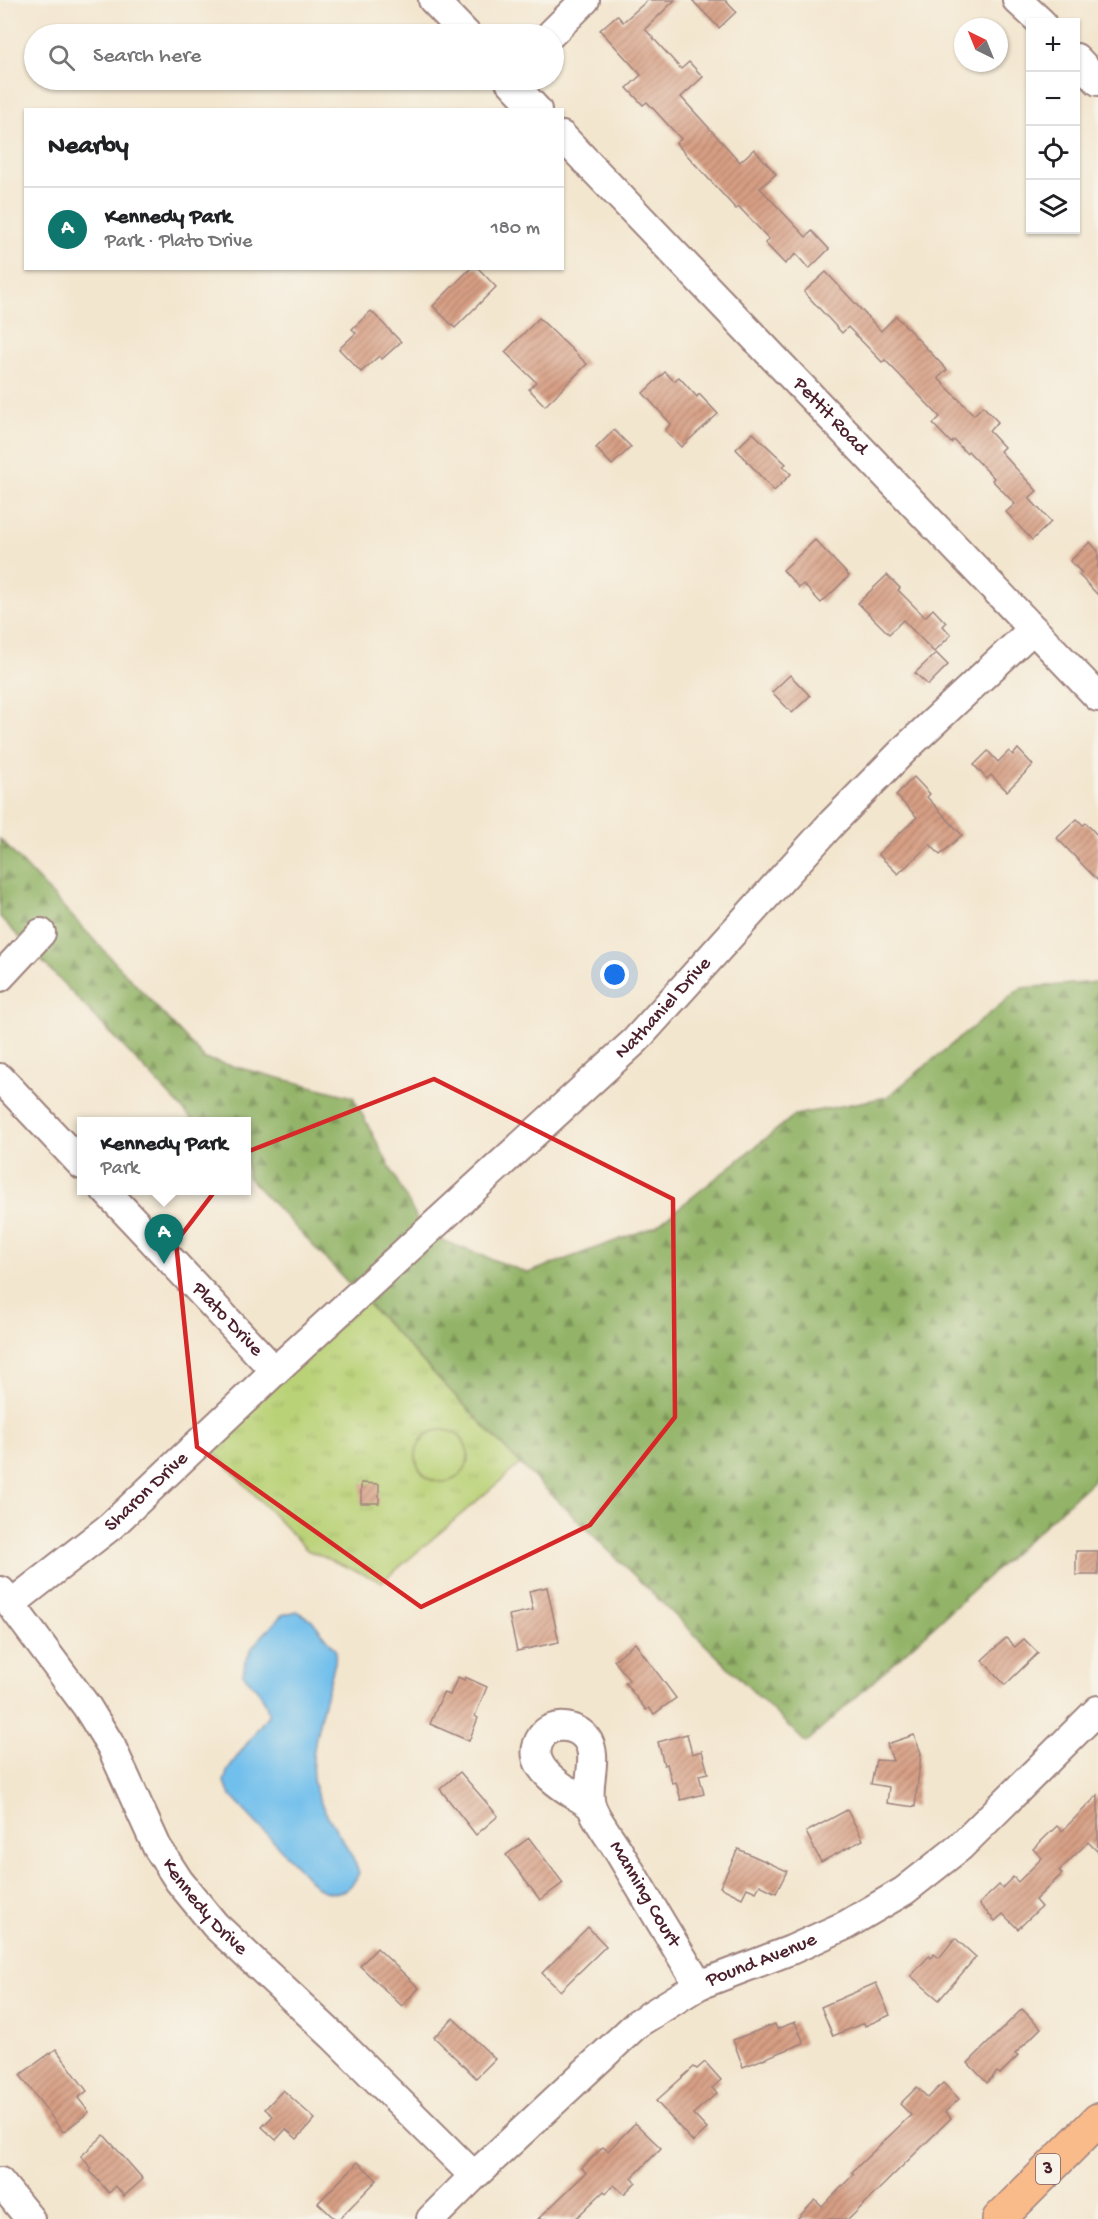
<!DOCTYPE html>
<html lang="en">
<head>
<meta charset="utf-8">
<style>
	body { margin:0; font-family:"Gochi Hand",sans-serif; background:#f6f6f6; color:#202124 }
	.controls { position:absolute; right:18px; top:18px; display:grid; overflow:hidden; border-radius:0px; box-shadow:0 2px 4px #0004 }
	.controls button { width:54px; height:54px; display:grid; place-items:center; padding:0; border:0; border-bottom:2px solid #e0e0e0; background:#fff; color:#202124; font:30px sans-serif }
	.compass { position:absolute; left:954px; top:18px; width:54px; height:54px; border-radius:50%; background:#fff; box-shadow:0 2px 4px #0004; rotate:317deg }
	.you { position:absolute; left:615px; top:975px; width:21px; height:21px; margin:-15px; border:4px solid #fff; border-radius:50%; background:#1a73e8; box-shadow:0 0 0 9px #1a73e833 }
	.badge { display:grid; place-items:center; width:39px; height:39px; border-radius:50%; background:#0f766e; color:#fff; font-size:20px; font-weight:700 }
	.pin { position:absolute; translate:-50% -50px; filter:drop-shadow(0 2px 3px #0008) }
	.pin::after { content:''; position:absolute; top:32px; width:21px; height:18px; background:inherit; clip-path:polygon(0 0,100% 0,50% 100%) }
	.popup { position:absolute; left:77px; top:1117px; width:174px; height:78px; box-sizing:border-box; display:grid; place-content:center; border-radius:0px; background:#fff; filter:drop-shadow(0 2px 4px #0005); font-size:20px; white-space:nowrap; color:#757577 }
	.popup b { font-size:22px; color:#202124 }
	.popup::after { content:''; position:absolute; left:50%; top:100%; margin-left:-12px; border:12px solid transparent; border-top-color:#fff }
	.list { margin:0; padding:0; list-style:none }
	h2 { display:flex; justify-content:space-between; align-items:center; height:78px; margin:0; padding:0 24px; font-size:26px }
	h2 small { font-size:20px; font-weight:400; color:#757577 }
	.list li { display:grid; grid-template-columns:39px 1fr auto; gap:18px; align-items:center; box-sizing:border-box; height:84px; padding:0 24px; border-top:2px solid #e0e0e0 }
	.list b { display:block; font-size:22px; white-space:nowrap }
	.list p { margin:0; font-size:20px; white-space:nowrap; color:#757577 }
	.list em { font-size:20px; font-style:normal; color:#757577 }
	.icon { flex:none; width:33px; height:33px; fill:none; stroke:currentColor; stroke-width:2; stroke-linecap:round; stroke-linejoin:round }
	.map { position:relative; flex:none; width:1098px; height:2219px; overflow:hidden }
	.search { position:absolute; background:#fff; box-shadow:0 2px 4px #0004; left:24px; top:24px; width:540px; height:66px; display:flex; align-items:center; gap:15px; box-sizing:border-box; padding:0 21px; border-radius:33px; color:#757577; font-size:22px }
	.panel { position:absolute; background:#fff; box-shadow:0 2px 4px #0004; left:24px; top:108px; width:540px; height:162px; border-radius:0px }
	.map>svg:first-child { display:block }
	.grass { fill:url(#grass-tufts); stroke:#827851; stroke-width:1.5 }
	.forest { fill:url(#forest-firs); stroke:#6e6a4a; stroke-width:1.5 }
	.pitch { fill:#bad277; stroke:#827851; stroke-width:1.5 }
	.water { fill:#71bfec; stroke:#5e6f8c; stroke-width:1.5 }
	.building { fill:url(#building-hatch) }
	.lines { fill:none; stroke-linecap:round; stroke-linejoin:round }
	.minor-casing { stroke:#9e827d; stroke-width:32 }
	.major-casing { stroke:#9e827d; stroke-width:36 }
	.minor { stroke:#fff; stroke-width:28 }
	.major { stroke:#fabb8b; stroke-width:33 }
	.marked { fill:none; stroke:#d62828; stroke-width:4.5; stroke-linejoin:round }
	.labels { text-anchor:middle; dominant-baseline:central; stroke-width:4.5; stroke-linejoin:round; paint-order:stroke }
	.shield { fill:#f7f3e8; stroke:#7e5f64; stroke-width:1.5 }
	.shield-label { font-size:18px; font-weight:bold; fill:#4a1f2b }
	.street-label { font-size:20px; fill:#4a1f2b; stroke:#f7f3e8 }
</style>
</head>
<body>
<div class="map">
<svg width="1098" height="2219" viewBox="0 0 1098 2219">
	<defs>
		<pattern id="grass-tufts" width="24" height="20" patternUnits="userSpaceOnUse" patternTransform="scale(1.5)"><rect width="24" height="20" fill="#bad277"/><path d="M3 7l-1-3M5 7V3M7 7l1-3M15 17l-1-3M17 17v-4M19 17l1-3" fill="none" stroke="#a1b467"/></pattern>
		<pattern id="forest-firs" width="22" height="20" patternUnits="userSpaceOnUse" patternTransform="scale(1.5)"><rect width="22" height="20" fill="#93b468"/><path d="M5 1l3.5 6h-7zM16 11l3.5 6h-7z" fill="#7a9256"/></pattern>
		<pattern id="building-hatch" width="6" height="6" patternUnits="userSpaceOnUse" patternTransform="scale(1.5)"><rect width="6" height="6" fill="#d79f84"/><path d="M-1 1l2-2M0 6l6-6M5 7l2-2" fill="none" stroke="#b0816c"/></pattern>
	</defs>
	<rect width="100%" height="100%" fill="#f7f3e8"/>
	<filter id="ink" filterUnits="userSpaceOnUse"><feTurbulence type="fractalNoise" baseFrequency=".0167" numOctaves="2"/><feDisplacementMap in="SourceGraphic" scale="12" xChannelSelector="R" yChannelSelector="G"/><feConvolveMatrix kernelMatrix="1 2 1 2 8 2 1 2 1" color-interpolation-filters="sRGB"/></filter>
	<filter id="wash" filterUnits="userSpaceOnUse"><feTurbulence type="fractalNoise" baseFrequency=".008" numOctaves="4" result="noise"/><feDisplacementMap in="SourceGraphic" scale="24" xChannelSelector="R" yChannelSelector="G"/><feGaussianBlur stdDeviation="1.35" result="paint"/><feColorMatrix in="noise" values="0 0 0 0 0 0 0 0 0 0 0 0 0 0 0 0 0 1.4 0 .05"/><feComposite in="paint" operator="in"/></filter>
	<g filter="url(#wash)">
		<rect width="100%" height="100%" fill="#f3e6cf"/>
		<!-- grass -->
		<polygon class="grass" points="365,1301 520,1464 382,1582 307,1550 210,1448"/>
		<!-- forest -->
		<polygon class="forest" points="0,839 205,1059 353,1097 425,1234 528,1273 656,1226 795,1115 887,1097 1021,988 1098,982 1098,1476 806,1743 520,1464 247,1176 246,1122 194,1121 0,917"/>
		<!-- pitch -->
		<circle class="pitch" cx="442" cy="1456" r="26"/>
		<!-- water -->
		<path class="water" d="M 297,1611 L 311,1619 L 336,1650 L 335,1662 C 327,1695 305,1758 315,1788 C 323,1817 350,1844 359,1873 C 350,1893 335,1898 316,1887 L 230,1795 L 224,1782 L 228,1769 L 268,1715 C 268,1698 253,1686 243,1674 L 245,1663 L 253,1646 L 282,1615 Z"/>
		<g id="blocks">
			<!-- building -->
			<g class="building">
				<polygon points="648,0 675,0 645,29 681,69 689,62 703,77 681,97 740,162 754,149 776,174 760,188 806,237 812,231 829,249 809,269 796,254 785,264 765,243 769,239 739,207 736,209 676,143 681,139 647,102 643,105 627,88 641,75 600,30 617,15 623,22"/>
				<polygon points="692,0 725,0 736,12 719,28"/>
				<polygon points="471,268 478,268 496,287 455,328 433,306"/>
				<polygon points="826,272 881,331 896,316 947,370 938,378 974,415 983,406 998,422 989,431 1004,447 1000,451 1037,491 1029,498 1051,522 1032,540 1006,512 1015,504 992,480 994,478 968,451 966,453 954,440 951,443 933,424 940,417 885,360 882,362 848,327 842,333 804,292"/>
				<polygon points="371,311 401,342 382,359 379,356 361,372 339,349 356,333 352,329"/>
				<polygon points="539,318 587,364 545,406 529,389 536,382 505,352"/>
				<polygon points="665,372 674,381 679,377 697,397 699,394 718,414 681,447 665,430 671,424 643,393"/>
				<polygon points="614,430 631,447 612,465 596,448"/>
				<polygon points="753,433 786,464 783,466 791,474 774,491 736,449"/>
				<polygon points="815,540 849,576 821,603 803,584 799,588 783,570"/>
				<polygon points="1090,542 1098,551 1098,595 1079,575 1082,573 1070,561"/>
				<polygon points="887,575 900,588 898,590 925,617 933,609 946,623 943,626 951,635 934,652 903,620 889,634 858,603"/>
				<polygon points="936,653 948,665 928,685 915,673"/>
				<polygon points="790,675 810,696 792,713 772,692"/>
				<polygon points="1018,749 1033,765 1007,791 991,775 987,779 974,765 988,751 998,762 1009,751 1013,755"/>
				<polygon points="914,777 930,794 927,797 962,835 940,855 930,844 898,874 878,854 917,817 896,795"/>
				<polygon points="1077,819 1083,825 1086,823 1098,836 1098,881 1057,838"/>
				<polygon points="361,1483 379,1484 379,1503 361,1503"/>
				<rect x="1076" y="1551" width="22" height="24"/>
				<polygon points="547,1587 559,1642 517,1651 509,1615 533,1610 529,1591"/>
				<polygon points="1006,1638 1015,1647 1024,1639 1038,1653 1005,1685 982,1660"/>
				<polygon points="635,1643 676,1698 654,1714 649,1708 646,1710 625,1683 629,1680 614,1660"/>
				<polygon points="458,1677 464,1680 465,1677 487,1687 475,1716 478,1718 469,1741 430,1724 443,1693 450,1695"/>
				<polygon points="687,1734 692,1754 702,1751 708,1773 699,1775 704,1794 681,1800 676,1782 672,1783 667,1764 664,1765 658,1742"/>
				<polygon points="914,1735 921,1753 915,1807 887,1803 889,1787 871,1784 876,1760 893,1761 887,1744"/>
				<polygon points="460,1772 498,1816 476,1835 440,1789"/>
				<polygon points="1098,1795 1098,1852 1088,1842 1059,1871 1062,1874 1035,1900 1041,1907 1018,1929 1003,1914 995,1921 979,1904 999,1885 1002,1888 1013,1877 1018,1882 1042,1858 1033,1849 1057,1826 1062,1831"/>
				<polygon points="847,1810 863,1840 821,1862 806,1832"/>
				<polygon points="529,1838 563,1883 540,1900 506,1855"/>
				<polygon points="738,1849 787,1871 776,1893 760,1885 756,1892 747,1888 742,1898 720,1887"/>
				<polygon points="588,1927 606,1946 560,1991 542,1973"/>
				<polygon points="955,1938 976,1957 939,2000 911,1976 929,1956 931,1958 934,1954 939,1958"/>
				<polygon points="377,1948 419,1988 402,2006 360,1966"/>
				<polygon points="876,1983 890,2015 865,2026 864,2023 833,2036 821,2007"/>
				<polygon points="1022,2009 1041,2028 1015,2054 1018,2056 1000,2074 997,2072 987,2083 968,2063"/>
				<polygon points="453,2018 495,2059 476,2078 434,2037"/>
				<polygon points="795,2022 804,2043 743,2067 733,2040 775,2024 777,2029"/>
				<polygon points="56,2049 87,2091 78,2098 89,2112 63,2132 20,2075"/>
				<polygon points="705,2062 721,2080 712,2088 717,2093 693,2114 707,2129 693,2142 656,2101 694,2067 697,2069"/>
				<polygon points="943,2083 959,2099 945,2112 951,2118 849,2219 797,2219 815,2200 822,2207 854,2174 852,2172 911,2115 900,2104 917,2087 928,2098"/>
				<polygon points="283,2090 315,2119 297,2139 286,2129 276,2140 262,2127 273,2116 265,2109"/>
				<polygon points="635,2123 661,2148 632,2178 636,2182 624,2194 614,2185 606,2193 604,2191 575,2219 538,2219 586,2173 582,2168 603,2147 608,2151"/>
				<polygon points="104,2135 143,2179 124,2196 116,2186 109,2193 90,2171 92,2169 81,2156"/>
				<polygon points="358,2162 377,2180 339,2219 335,2219 318,2203"/>
			</g>
		</g>
	</g>
	<g filter="url(#ink)">
		<use href="#blocks" fill-opacity="0" stroke="#9e827d" stroke-width="1.5"/>
		<g class="lines">
			<defs>
				<g id="minor">
					<polyline points="433,0 466,34"/>
					<polyline points="1017,0 1041,22"/>
					<polyline points="551,34 585,0"/>
					<polyline points="1076,58 1098,81"/>
					<polyline points="509,80 537,110"/>
					<path id="s1" d="M 562,136 L 1098,697"/>
					<polyline points="0,977 41,933"/>
					<polyline points="0,1078 82,1165"/>
					<path id="s2" d="M 105,1190 L 275,1371"/>
					<path id="s3" d="M 1,1591 L 87,1707 L 111,1746 L 157,1847 L 179,1881 L 215,1925 L 333,2036 L 474,2176"/>
					<path id="s4" d="M 11,1604 L 111,1526 L 275,1371 L 635,1041 L 833,822 L 906,748 L 1033,629"/>
					<path id="s5" d="M 590,1805 C 569,1790 520,1768 542,1736 C 552,1722 576,1725 586,1738 C 600,1756 585,1784 591,1805 C 594,1817 612,1840 619,1852 C 645,1896 672,1941 699,1985"/>
					<polyline points="0,2182 30,2219"/>
					<path id="s6" d="M 431,2219 L 474,2176 L 638,2023 L 699,1985 L 791,1950 L 846,1925 L 904,1891 L 960,1847 L 1098,1710"/>
				</g>
				<polyline id="major" points="999,2219 1098,2120"/>
			</defs>
			<!-- minor casing -->
			<use href="#minor" class="minor-casing"/>
			<!-- major casing -->
			<use href="#major" class="major-casing"/>
			<!-- minor -->
			<use href="#minor" class="minor"/>
			<!-- major -->
			<use href="#major" class="major"/>
		</g>
	</g>
	<!-- marked area -->
	<path class="marked" d="M 434,1079 L 673,1199 L 675,1417 L 590,1525 L 421,1607 L 197,1447 L 176,1242 L 244,1153 Z"/>
	<g class="labels">
		<!-- shield labels -->
		<rect class="shield" x="1036" y="2154" width="24" height="30" rx="4.5"/>
		<g class="shield-label">
			<text x="1048" y="2169">3</text>
		</g>
		<!-- street labels -->
		<g class="street-label">
			<text stroke="none"><textPath href="#s1" startOffset="388">Pettit Road</textPath></text>
			<text stroke="none"><textPath href="#s4" startOffset="884">Nathaniel Drive</textPath></text>
			<text stroke="none"><textPath href="#s2" startOffset="178">Plato Drive</textPath></text>
			<text stroke="none"><textPath href="#s4" startOffset="176">Sharon Drive</textPath></text>
			<text stroke="none"><textPath href="#s5" startOffset="318">Manning Court</textPath></text>
			<text stroke="none"><textPath href="#s3" startOffset="378">Kennedy Drive</textPath></text>
			<text stroke="none"><textPath href="#s6" startOffset="424">Pound Avenue</textPath></text>
		</g>
	</g>
</svg>
<div class="controls">
<button>+</button>
<button>−</button>
<button><svg class="icon" aria-label="locate" viewBox="0 0 24 24"><circle cx="12" cy="12" r="6"/><path d="M12 2v4M12 18v4M2 12h4M18 12h4"/></svg></button>
<button><svg class="icon" aria-label="layers" viewBox="0 0 24 24"><path d="M12 4l9 5-9 5-9-5zM3 14l9 5 9-5"/></svg></button>
</div>
<svg class="compass" viewBox="-18 -18 36 36"><path d="M0-13l5 13h-10z" fill="#e53935"/><path d="M0 13l5-13h-10z" fill="#757577"/></svg>
<div class="you"></div>
<div class="pin badge" style="left:164px;top:1264px">A</div>
<div class="popup"><b>Kennedy Park</b>Park</div>
<div class="search"><svg class="icon" aria-label="search" viewBox="0 0 24 24"><circle cx="10" cy="10" r="6"/><path d="M15 15l6 6"/></svg>Search here</div>
<section class="panel">
<h2>Nearby<small></small></h2>
<ul class="list">
<li><span class="badge">A</span><div><b>Kennedy Park</b><p>Park · Plato Drive</p></div><em>180 m</em></li>
</ul>
</section>
</div>
</body>
</html>
